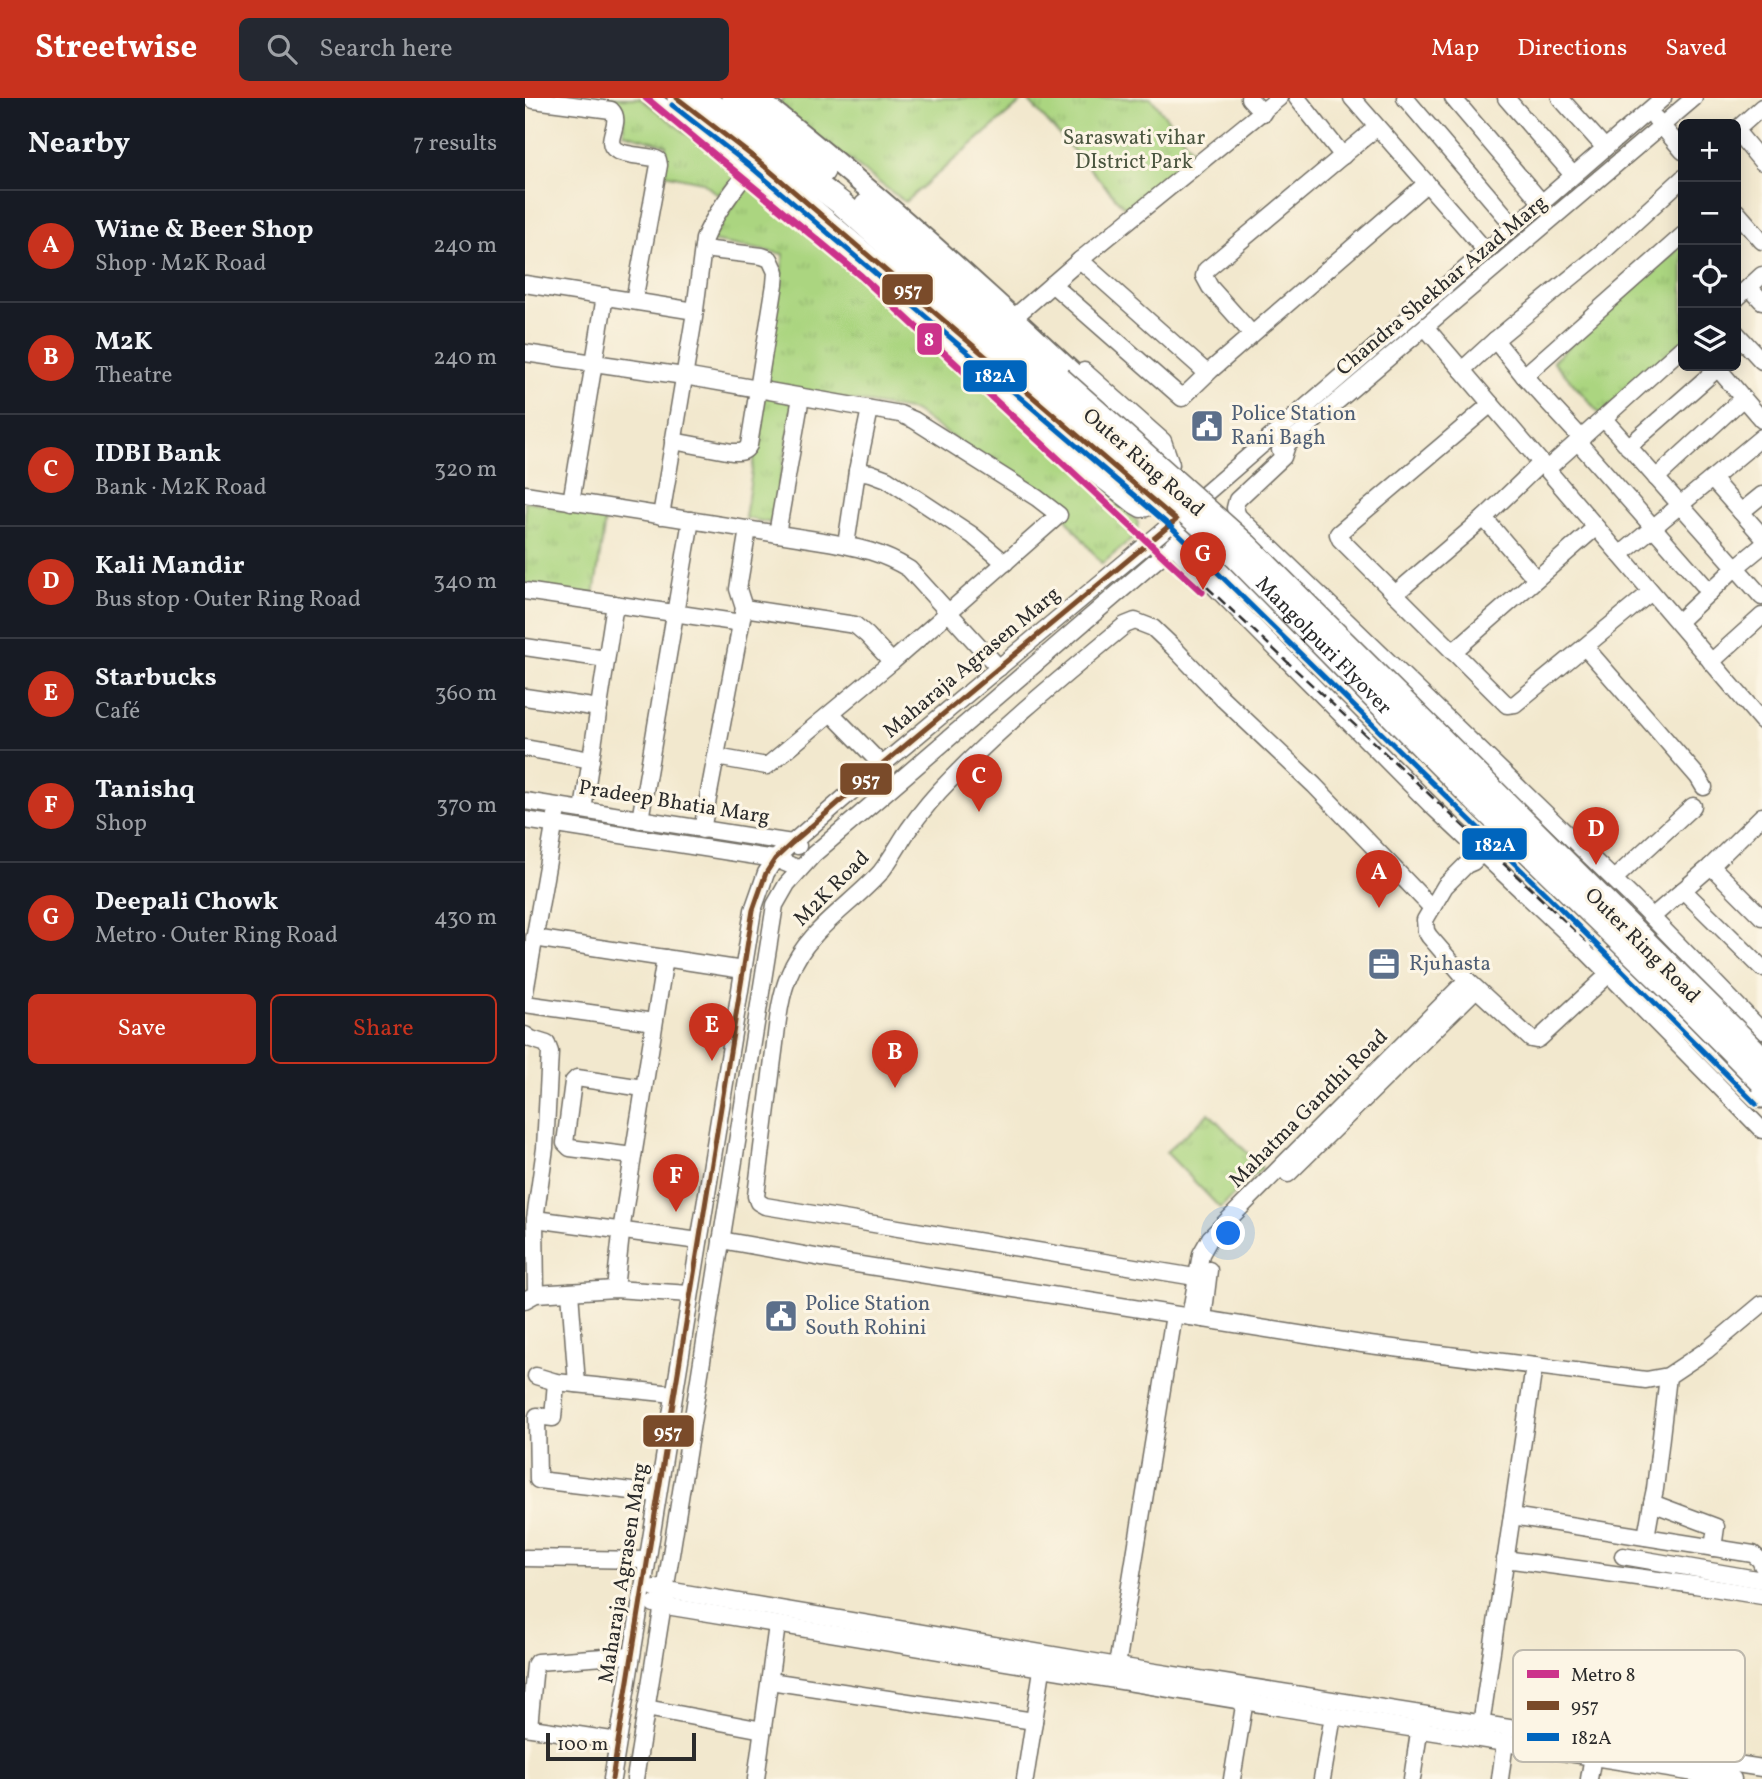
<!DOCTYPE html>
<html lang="en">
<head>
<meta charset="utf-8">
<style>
	body { margin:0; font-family:Vollkorn,serif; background:#242831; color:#f1f3f6 }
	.controls { position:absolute; right:21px; top:21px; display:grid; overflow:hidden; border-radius:10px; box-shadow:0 4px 18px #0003 }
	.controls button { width:63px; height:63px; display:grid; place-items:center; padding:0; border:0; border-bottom:2px solid #363941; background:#171b24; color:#f1f3f6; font:35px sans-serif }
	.scale { position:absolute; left:21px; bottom:18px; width:150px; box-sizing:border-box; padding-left:7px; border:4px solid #2b2b2b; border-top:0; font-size:19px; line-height:24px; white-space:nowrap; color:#2b2b2b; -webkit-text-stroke:5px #fcf5e5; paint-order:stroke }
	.you { position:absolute; left:704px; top:1136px; width:24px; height:24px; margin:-18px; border:5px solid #fff; border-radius:50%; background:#1a73e8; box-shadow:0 0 0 10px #1a73e833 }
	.badge { display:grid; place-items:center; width:46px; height:46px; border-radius:50%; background:#c8321e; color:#fff; font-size:23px; font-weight:700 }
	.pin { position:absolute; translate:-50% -58px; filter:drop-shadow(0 2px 4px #0008) }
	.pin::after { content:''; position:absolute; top:37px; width:24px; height:21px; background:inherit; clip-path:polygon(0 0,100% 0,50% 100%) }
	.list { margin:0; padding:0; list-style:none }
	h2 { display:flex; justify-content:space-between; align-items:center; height:91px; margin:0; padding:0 28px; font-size:30px }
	h2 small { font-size:23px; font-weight:400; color:#9ea1a6 }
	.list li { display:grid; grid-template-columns:46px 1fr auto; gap:21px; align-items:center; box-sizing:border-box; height:112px; padding:0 28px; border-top:2px solid #363941 }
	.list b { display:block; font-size:26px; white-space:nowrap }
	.list p { margin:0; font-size:23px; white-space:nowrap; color:#9ea1a6 }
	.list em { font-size:23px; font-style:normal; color:#9ea1a6 }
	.actions { display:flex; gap:14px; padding:21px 28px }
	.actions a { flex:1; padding:16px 0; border:2px solid #c8321e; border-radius:10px; text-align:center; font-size:24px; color:#c8321e }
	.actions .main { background:#c8321e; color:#fff }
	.icon { flex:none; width:38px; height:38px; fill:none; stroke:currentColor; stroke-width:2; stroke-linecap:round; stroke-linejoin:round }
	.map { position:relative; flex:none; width:1237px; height:1681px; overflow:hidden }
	header { display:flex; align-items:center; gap:42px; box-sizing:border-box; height:98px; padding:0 35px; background:#c8321e; color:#fff }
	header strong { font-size:33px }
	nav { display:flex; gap:38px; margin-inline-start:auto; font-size:24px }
	.search { width:490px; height:63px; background:#242831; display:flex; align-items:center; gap:18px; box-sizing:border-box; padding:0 24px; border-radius:10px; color:#9ea1a6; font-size:26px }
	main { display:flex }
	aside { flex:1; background:#171b24 }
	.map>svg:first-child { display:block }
	.park { fill:url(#park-tufts); stroke:#6b8056; stroke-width:2 }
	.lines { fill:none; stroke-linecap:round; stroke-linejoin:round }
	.minor-casing { stroke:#716d64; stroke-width:19 }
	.major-casing { stroke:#716d64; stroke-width:23 }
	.highway-casing { stroke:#716d64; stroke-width:26 }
	.minor { stroke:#fff; stroke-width:16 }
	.major { stroke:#fff; stroke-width:19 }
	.highway { stroke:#fff; stroke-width:23 }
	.rail { stroke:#2b2b2b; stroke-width:2.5; stroke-dasharray:10 5; stroke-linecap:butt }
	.highway-bridge-casing { stroke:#716d64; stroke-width:26; stroke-linecap:butt }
	.highway-bridge { stroke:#fff; stroke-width:23 }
	.bus-1-casing { stroke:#fcf5e5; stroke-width:10 }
	.bus-2-casing { stroke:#fcf5e5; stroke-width:10 }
	.bus-1 { stroke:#7a4b2a; stroke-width:5 }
	.bus-2 { stroke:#0065bd; stroke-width:5 }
	.metro-1-casing { stroke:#fcf5e5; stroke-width:12 }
	.metro-1 { stroke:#cc338b; stroke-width:7 }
	.labels { text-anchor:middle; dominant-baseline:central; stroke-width:6; stroke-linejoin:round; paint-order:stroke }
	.park-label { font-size:21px; fill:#4b5640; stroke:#fcf5e5 }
	.street-label { font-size:21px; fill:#2b2b2b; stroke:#fcf5e5 }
	.service-label { font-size:21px; fill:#4e5e75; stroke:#fcf5e5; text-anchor:start }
	.key { fill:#fcf5e5; stroke:#bdb8ad; stroke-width:2 }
	.key-label { font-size:19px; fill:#2b2b2b }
	.line-badge { stroke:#fcf5e5; stroke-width:2.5 }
	.badge-label { font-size:19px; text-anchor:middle; font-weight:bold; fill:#fff }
</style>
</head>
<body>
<header>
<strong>Streetwise</strong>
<div class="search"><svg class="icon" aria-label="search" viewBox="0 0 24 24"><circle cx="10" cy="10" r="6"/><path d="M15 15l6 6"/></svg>Search here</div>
<nav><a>Map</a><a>Directions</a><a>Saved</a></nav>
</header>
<main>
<aside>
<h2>Nearby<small>7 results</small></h2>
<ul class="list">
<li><span class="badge">A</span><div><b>Wine &amp; Beer Shop</b><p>Shop · M2K Road</p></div><em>240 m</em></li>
<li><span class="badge">B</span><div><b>M2K</b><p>Theatre</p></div><em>240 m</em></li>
<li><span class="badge">C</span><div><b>IDBI Bank</b><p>Bank · M2K Road</p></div><em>320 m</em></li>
<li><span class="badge">D</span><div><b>Kali Mandir</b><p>Bus stop · Outer Ring Road</p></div><em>340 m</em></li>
<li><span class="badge">E</span><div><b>Starbucks</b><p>Café</p></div><em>360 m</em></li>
<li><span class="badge">F</span><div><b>Tanishq</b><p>Shop</p></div><em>370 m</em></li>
<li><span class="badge">G</span><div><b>Deepali Chowk</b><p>Metro · Outer Ring Road</p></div><em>430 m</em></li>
</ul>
<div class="actions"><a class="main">Save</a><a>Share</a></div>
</aside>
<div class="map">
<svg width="1237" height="1681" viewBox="0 0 1237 1681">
	<defs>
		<pattern id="park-tufts" width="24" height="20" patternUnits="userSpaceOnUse" patternTransform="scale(1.75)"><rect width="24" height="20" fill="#abd580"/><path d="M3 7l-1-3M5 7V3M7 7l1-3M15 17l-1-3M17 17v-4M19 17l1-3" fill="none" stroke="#93b76f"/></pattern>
	</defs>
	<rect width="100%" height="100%" fill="#fcf5e5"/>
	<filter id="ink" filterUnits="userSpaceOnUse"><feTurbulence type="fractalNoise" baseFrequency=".0143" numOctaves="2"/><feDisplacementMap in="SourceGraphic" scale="14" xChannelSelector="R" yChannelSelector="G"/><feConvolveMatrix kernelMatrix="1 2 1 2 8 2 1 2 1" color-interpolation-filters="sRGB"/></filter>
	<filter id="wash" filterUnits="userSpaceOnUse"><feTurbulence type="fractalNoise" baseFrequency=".00686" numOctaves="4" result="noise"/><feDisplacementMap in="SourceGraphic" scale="28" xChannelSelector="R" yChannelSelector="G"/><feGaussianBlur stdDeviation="1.57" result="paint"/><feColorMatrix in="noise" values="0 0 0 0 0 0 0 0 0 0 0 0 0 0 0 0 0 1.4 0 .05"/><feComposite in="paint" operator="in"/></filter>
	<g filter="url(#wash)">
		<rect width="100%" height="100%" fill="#f2e8ce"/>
		<!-- park -->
		<g class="park">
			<polygon points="30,0 115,0 213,75 193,97 177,84 139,76 141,47 99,35 98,12"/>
			<polygon points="260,0 626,0 675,61 608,119 501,0 380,104 252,8"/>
			<polygon points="225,82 613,424 611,437 577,466 536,414 389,313 272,293 247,425 220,420 259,156 186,143"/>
			<polygon points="1158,146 1158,243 1076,317 1028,263"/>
			<polygon points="0,403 81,415 69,498 0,487"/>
			<polygon points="684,1015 737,1070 695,1110 641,1054"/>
		</g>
	</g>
	<g filter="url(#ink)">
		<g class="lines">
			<defs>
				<g id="minor">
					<path d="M 5,0 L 9,2 L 86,12 C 99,24 77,43 91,52 C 98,57 119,58 129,60 L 133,62 L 134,67 L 109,203"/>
					<polyline points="126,0 223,73 451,271 517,335 609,407 616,411 622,410 628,403"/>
					<polyline points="724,0 738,15"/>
					<polyline points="772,0 818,58"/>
					<polyline points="827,0 961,153"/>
					<polyline points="880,0 989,128"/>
					<polyline points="928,0 1017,105"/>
					<polyline points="981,0 1048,77"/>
					<polyline points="1035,0 1080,50"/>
					<polyline points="1130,20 1158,53"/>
					<polyline points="1211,32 1237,9"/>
					<polyline points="1211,33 1237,64"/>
					<polyline points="1211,113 1237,143"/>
					<polyline points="555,162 682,275"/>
					<polyline points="0,186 170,213"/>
					<polyline points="527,186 657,300 686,272 902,85"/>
					<polyline points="1224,189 1237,203"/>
					<polyline points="1211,201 1237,177"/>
					<polyline points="494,215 555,162 754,0"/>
					<polyline points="901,230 1237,623"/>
					<polyline points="1211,235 1237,263"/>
					<polyline points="727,236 685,189 679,178 681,172 852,29"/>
					<polyline points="0,255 159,278 375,316 389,322 512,400 534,417 367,564 242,668 191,659"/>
					<polyline points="1191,268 1218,300"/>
					<polyline points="937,272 970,242"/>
					<polyline points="559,273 638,343 646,366"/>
					<polyline points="999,278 970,242 1081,151 1158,80"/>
					<polyline points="966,306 815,434 813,436 815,441 982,607 990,606 1126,494"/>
					<polyline points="1079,321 1237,499"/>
					<polyline points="1057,341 999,278 1158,137"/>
					<path d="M 148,343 L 207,354 C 215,354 220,355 224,347 L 250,186 L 251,174 L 245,161 L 237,158 L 178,151"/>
					<polyline points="1053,344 1185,494"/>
					<polyline points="762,347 758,359 712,402 710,410 713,418 1110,802 1237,933"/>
					<polyline points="1103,349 1193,270"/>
					<polyline points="755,352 1169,0"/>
					<polyline points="1022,371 1158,249"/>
					<polyline points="332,373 346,375 362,381 447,437 480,465"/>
					<polyline points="1131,380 1218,300 1237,322"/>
					<polyline points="1187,381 1237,438"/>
					<path d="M 0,396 L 304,444 C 335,450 356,454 384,471 L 474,570"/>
					<polyline points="680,396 1138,0"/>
					<polyline points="46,404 80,198"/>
					<polyline points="1216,414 1237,397"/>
					<path d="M 136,418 L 169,220 L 179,141 C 190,114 211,90 228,66"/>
					<polyline points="959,420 1016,365"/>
					<polyline points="252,436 276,299"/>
					<polyline points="321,447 332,373 345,311"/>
					<polyline points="648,447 907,708 1063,855 1237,1032"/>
					<polyline points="1095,457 1237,339"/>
					<polyline points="0,493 216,525"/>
					<polyline points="870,496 959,420 1011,481"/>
					<polyline points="219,510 330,527 342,537 367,564"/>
					<polyline points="1153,524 1210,470 1237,448"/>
					<polyline points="0,549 81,561"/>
					<polyline points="1060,549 1173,679 1179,689"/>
					<polyline points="928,554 1071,429"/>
					<polyline points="1186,564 1237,518"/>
					<polyline points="0,599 74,610"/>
					<polyline points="307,616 357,667"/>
					<polyline points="0,650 66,662"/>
					<polyline points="0,703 267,745 273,748"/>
					<polyline points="58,712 90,506"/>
					<polyline points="0,722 250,761 275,771"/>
					<polyline points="115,722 166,422"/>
					<polyline points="177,732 219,510 213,491 223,431"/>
					<polyline points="973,738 948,764 941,767 920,788 900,822 901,833 904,838 942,882 1006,941 1011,942 1015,940 1084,876"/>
					<polyline points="1186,768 1237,819"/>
					<polyline points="1089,781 1168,708"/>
					<polyline points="1158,792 1237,870"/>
					<polyline points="1127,819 1186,768 1237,718"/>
					<polyline points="9,840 218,872"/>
					<polyline points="0,894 31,717"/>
					<polyline points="0,906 129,924"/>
					<polyline points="0,937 6,941 22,946 25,954 20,1050 10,1121 11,1196"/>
					<polyline points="108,1058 45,1050 40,1045 48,984 52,980 118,990"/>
					<polyline points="763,1076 951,891"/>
					<polyline points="10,1121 174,1143"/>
					<polyline points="196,1142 324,1165 837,1246 1121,1282 1143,1278 1182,1252 1237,1206"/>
					<path d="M 682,1181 L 240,1108 L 233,1104 L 231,1098 C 237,1052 242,1007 248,961 C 252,934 253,903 264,877 C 281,833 324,809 355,775 C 366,761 374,746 384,731 C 396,714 410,697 425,682 C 479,626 540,577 600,527 L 610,523 L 628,530 L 648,549 L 697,600 L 789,687 L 907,810"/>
					<polyline points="90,1191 97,1127 140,860"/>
					<polyline points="45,1194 52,1286"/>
					<polyline points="0,1202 11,1196 90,1191 165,1196"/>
					<polyline points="665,1219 676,1156 685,1140 942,882"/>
					<polyline points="678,1221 684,1172"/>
					<polyline points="11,1278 31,1284 149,1296"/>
					<polyline points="1143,1278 1130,1391 1127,1405 1191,1429 1188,1450"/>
					<polyline points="31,1284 28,1320 12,1318 13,1382 132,1396"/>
					<polyline points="987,1418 1228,1456 1235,1462 1237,1467"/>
					<polyline points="1121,1439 1127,1405"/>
					<polyline points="1098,1458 1237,1482"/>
					<polyline points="0,1460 121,1462"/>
					<polyline points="980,1461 1170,1487 1237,1498"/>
					<polyline points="130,1490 605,1570 1237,1670"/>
					<polyline points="129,1506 808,1618 1208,1681"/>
					<polyline points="592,1568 649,1217"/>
					<polyline points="245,1583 509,1623"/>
					<polyline points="121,1610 238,1632"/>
					<polyline points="956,1627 1009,1268"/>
					<polyline points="0,1629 93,1643"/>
					<polyline points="4,1629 10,1567 12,1564 106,1557"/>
					<polyline points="87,1681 228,812 241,775 250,761 267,745 357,667 651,422"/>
					<polyline points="110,1681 250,807 262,786 289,756 664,434"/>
					<polyline points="231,1681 252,1527"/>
					<polyline points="500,1681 519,1559"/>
					<polyline points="707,1681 720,1602"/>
					<polyline points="797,1681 808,1618"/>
					<polyline points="887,1681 896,1621"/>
					<polyline points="975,1681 980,1644"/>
					<polyline points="1064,1681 1068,1658"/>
				</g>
				<g id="major">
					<polyline points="152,0 231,61 651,422 876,642"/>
					<path d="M 231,0 C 265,25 298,53 330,80 C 435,168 534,262 634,355"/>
					<polyline points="1092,855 1237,1000"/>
				</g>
				<g id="highway">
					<polyline points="177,0 317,106 523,292"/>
					<polyline points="208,0 298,73"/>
					<polyline points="341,108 534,280"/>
				</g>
			</defs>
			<!-- minor casing -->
			<use href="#minor" class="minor-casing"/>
			<!-- major casing -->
			<use href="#major" class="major-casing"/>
			<!-- highway casing -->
			<use href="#highway" class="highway-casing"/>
			<!-- minor -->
			<use href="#minor" class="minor"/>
			<!-- major -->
			<use href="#major" class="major"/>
			<!-- highway -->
			<use href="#highway" class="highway"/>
			<!-- rail -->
			<polyline class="rail" points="682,489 1071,852"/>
			<defs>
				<g id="highway-bridge">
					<polyline points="534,280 721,447 1237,960"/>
					<path id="s1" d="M 523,292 L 709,457 L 951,703 L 1159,905 L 1237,984"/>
				</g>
			</defs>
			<!-- highway-bridge casing -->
			<use href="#highway-bridge" class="highway-bridge-casing"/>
			<!-- highway-bridge -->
			<use href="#highway-bridge" class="highway-bridge"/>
			<defs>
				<polyline id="bus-1" points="87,1681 228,812 241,775 250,761 267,745 357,667 651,422 231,61 152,0"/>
				<polyline id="bus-2" points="147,7 225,68 645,428 1034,809 1231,1006"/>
			</defs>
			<!-- bus-1 casing -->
			<use href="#bus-1" class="bus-1-casing"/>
			<!-- bus-2 casing -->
			<use href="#bus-2" class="bus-2-casing"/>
			<!-- bus-1 -->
			<use href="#bus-1" class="bus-1"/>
			<!-- bus-2 -->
			<use href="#bus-2" class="bus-2"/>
			<defs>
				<polyline id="metro-1" points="121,0 336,178 677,494"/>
			</defs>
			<!-- metro-1 casing -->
			<use href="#metro-1" class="metro-1-casing"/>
			<!-- metro-1 -->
			<use href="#metro-1" class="metro-1"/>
		</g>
	</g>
	<!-- icons -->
	<defs>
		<symbol id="civic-square" viewBox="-11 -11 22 22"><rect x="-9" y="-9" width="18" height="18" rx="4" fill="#5c6f8a" stroke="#fcf5e5"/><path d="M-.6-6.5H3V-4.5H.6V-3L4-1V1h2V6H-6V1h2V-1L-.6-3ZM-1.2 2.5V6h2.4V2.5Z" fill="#fff"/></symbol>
		<symbol id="office-square" viewBox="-11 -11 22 22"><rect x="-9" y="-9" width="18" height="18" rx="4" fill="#5c6f8a" stroke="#fcf5e5"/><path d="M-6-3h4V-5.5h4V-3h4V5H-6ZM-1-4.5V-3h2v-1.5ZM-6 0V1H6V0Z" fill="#fff"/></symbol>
	</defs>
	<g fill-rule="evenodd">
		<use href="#civic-square" x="663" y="309" width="38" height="38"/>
		<use href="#office-square" x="840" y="847" width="38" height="38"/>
		<use href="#civic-square" x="237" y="1199" width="38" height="38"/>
	</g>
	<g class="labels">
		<!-- park labels -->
		<g class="park-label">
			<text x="609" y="40">Saraswati vihar<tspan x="609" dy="24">DIstrict Park</tspan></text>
		</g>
		<!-- street labels -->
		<g class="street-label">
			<text transform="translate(917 188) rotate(-40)">Chandra Shekhar Azad Marg</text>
			<text transform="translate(618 365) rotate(41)">Outer Ring Road</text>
			<text stroke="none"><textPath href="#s1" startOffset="376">Mangolpuri Flyover</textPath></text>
			<text transform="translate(447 565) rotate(-40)">Maharaja Agrasen Marg</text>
			<text transform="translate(149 705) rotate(9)">Pradeep Bhatia Marg</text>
			<text transform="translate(307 791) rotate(-45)">M2K Road</text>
			<text transform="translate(1117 848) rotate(45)">Outer Ring Road</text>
			<text transform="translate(784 1011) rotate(-45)">Mahatma Gandhi Road</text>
			<text transform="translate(99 1475) rotate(-81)">Maharaja Agrasen Marg</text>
		</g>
		<!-- service labels -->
		<g class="service-label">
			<text x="706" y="316">Police Station<tspan x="706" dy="24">Rani Bagh</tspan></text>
			<text x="884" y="866">Rjuhasta</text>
			<text x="280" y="1206">Police Station<tspan x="280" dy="24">South Rohini</tspan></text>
		</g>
	</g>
	<!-- legend -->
	<rect x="988" y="1552" width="232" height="112" rx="10" class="key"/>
	<rect x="1002" y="1572" width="32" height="8" fill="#cc338b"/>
	<rect x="1002" y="1603" width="32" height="9" fill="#7a4b2a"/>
	<rect x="1002" y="1635" width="32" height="8" fill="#0065bd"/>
	<g class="key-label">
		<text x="1046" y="1583">Metro 8</text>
		<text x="1046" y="1614">957</text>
		<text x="1046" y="1646">182A</text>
	</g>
	<g class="line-badge">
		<rect x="356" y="175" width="53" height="33" rx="7" fill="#7a4b2a"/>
		<rect x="391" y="224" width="27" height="34" rx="7" fill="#cc338b"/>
		<rect x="437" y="261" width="66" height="34" rx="7" fill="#0065bd"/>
		<rect x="314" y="664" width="54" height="34" rx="7" fill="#7a4b2a"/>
		<rect x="936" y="729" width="67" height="34" rx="7" fill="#0065bd"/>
		<rect x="117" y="1316" width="53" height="34" rx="7" fill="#7a4b2a"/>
	</g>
	<g class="badge-label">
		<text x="383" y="198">957</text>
		<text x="404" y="248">8</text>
		<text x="470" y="284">182A</text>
		<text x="341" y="688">957</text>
		<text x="970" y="753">182A</text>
		<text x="143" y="1340">957</text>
	</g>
</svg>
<div class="controls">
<button>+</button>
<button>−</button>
<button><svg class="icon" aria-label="locate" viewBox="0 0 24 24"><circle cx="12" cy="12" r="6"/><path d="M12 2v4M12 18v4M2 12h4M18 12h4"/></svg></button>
<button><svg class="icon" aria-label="layers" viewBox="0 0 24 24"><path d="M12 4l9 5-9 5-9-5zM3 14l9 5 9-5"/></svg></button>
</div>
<div class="scale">100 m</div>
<div class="you"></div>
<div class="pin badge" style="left:854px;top:810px">A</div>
<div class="pin badge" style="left:370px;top:990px">B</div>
<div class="pin badge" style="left:454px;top:714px">C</div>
<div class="pin badge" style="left:1071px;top:767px">D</div>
<div class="pin badge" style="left:187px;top:963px">E</div>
<div class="pin badge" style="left:151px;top:1114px">F</div>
<div class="pin badge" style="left:678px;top:492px">G</div>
</div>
</main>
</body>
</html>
